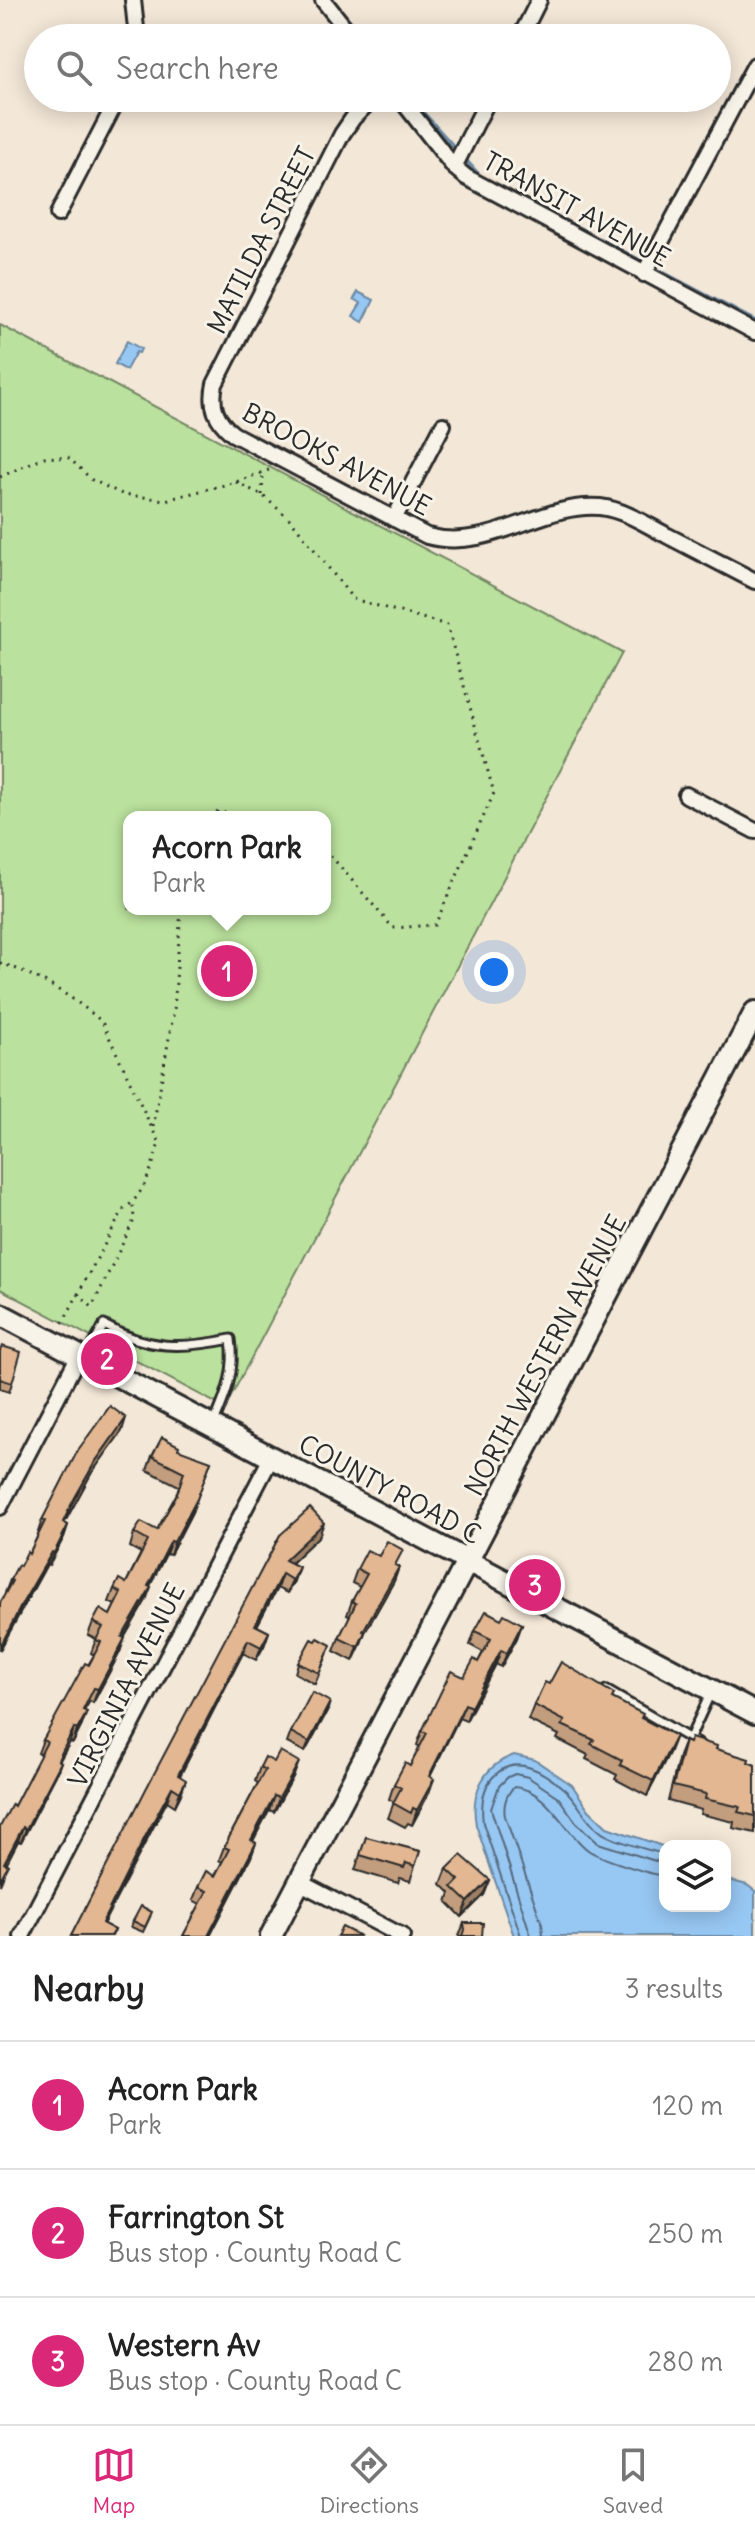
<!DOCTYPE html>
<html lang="en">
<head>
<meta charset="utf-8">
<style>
	body { margin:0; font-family:Delius,sans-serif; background:#f2f2f2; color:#222 }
	.controls { position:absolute; right:24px; bottom:24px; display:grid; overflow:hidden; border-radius:16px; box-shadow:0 4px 20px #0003 }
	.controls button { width:72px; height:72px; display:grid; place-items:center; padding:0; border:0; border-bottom:2px solid #e0e0e0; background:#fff; color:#222; font:40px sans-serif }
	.you { position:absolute; left:494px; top:972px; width:28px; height:28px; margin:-20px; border:6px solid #fff; border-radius:50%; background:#1a73e8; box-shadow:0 0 0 12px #1a73e833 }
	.badge { display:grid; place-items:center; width:52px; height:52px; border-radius:50%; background:#db2777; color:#fff; font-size:26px; font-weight:700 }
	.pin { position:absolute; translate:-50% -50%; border:4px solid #fff; box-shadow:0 2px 8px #0006 }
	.popup { position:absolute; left:123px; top:811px; width:208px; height:104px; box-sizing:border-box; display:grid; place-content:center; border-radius:16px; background:#fff; filter:drop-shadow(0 2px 6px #0005); font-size:26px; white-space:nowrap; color:#767676 }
	.popup b { font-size:30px; color:#222 }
	.popup::after { content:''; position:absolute; left:50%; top:100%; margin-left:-16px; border:16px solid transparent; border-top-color:#fff }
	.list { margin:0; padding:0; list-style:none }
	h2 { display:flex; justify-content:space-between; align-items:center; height:104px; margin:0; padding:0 32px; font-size:34px }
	h2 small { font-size:26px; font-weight:400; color:#767676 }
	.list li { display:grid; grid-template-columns:52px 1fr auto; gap:24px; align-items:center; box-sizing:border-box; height:128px; padding:0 32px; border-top:2px solid #e0e0e0 }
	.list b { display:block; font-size:30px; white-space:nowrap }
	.list p { margin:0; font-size:26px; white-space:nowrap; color:#767676 }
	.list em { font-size:26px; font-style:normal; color:#767676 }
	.icon { flex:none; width:44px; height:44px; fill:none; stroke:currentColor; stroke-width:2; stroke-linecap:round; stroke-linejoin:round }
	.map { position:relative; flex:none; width:755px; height:1936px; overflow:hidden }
	.search { position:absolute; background:#fff; box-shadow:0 4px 20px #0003; left:24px; right:24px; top:24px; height:88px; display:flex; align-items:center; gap:20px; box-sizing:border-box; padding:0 28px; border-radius:44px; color:#767676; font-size:30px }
	.sheet { height:488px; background:#fff }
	nav { display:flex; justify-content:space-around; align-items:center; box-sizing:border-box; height:112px; border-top:2px solid #e0e0e0; background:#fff; font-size:22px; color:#767676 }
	nav a { display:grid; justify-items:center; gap:4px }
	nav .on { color:#db2777 }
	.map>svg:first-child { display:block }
	.green { fill:#bae19d; stroke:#728664; stroke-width:2; fill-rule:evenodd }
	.water { fill:#97c7f3; stroke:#6c89a3; stroke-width:2 }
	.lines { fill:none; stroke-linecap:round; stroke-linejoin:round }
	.shore { stroke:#56697b; stroke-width:2 }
	.stream { stroke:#6c89a3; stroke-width:4 }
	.lane-casing { stroke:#2b2b2b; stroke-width:13 }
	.street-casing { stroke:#2b2b2b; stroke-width:20 }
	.secondary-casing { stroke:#2b2b2b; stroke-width:26 }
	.path { stroke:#2b2b2b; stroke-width:3; stroke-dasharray:2 6; stroke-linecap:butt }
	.lane { stroke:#f7f3e8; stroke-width:7 }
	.street { stroke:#f7f3e8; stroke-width:14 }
	.secondary { stroke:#f7f3e8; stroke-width:20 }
	.wall { fill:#c29d7e; stroke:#2b2b2b; stroke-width:2 }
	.shaded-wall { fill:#9e8066; stroke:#2b2b2b; stroke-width:2 }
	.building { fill:#e2b792; stroke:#2b2b2b; stroke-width:2 }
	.labels { text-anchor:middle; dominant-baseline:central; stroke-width:6; stroke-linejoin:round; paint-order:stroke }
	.street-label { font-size:26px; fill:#2b2b2b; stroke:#f7f3e8 }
</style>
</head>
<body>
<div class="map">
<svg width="755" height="1936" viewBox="0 0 755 1936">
	<rect width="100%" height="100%" fill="#f3e7d7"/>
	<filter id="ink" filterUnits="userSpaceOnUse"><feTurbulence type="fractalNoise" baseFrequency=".0125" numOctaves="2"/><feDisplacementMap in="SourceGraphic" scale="16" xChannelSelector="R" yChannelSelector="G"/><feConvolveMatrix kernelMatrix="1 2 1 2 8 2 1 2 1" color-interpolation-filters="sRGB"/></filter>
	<g filter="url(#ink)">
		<!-- green -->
		<path class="green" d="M 0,325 L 622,653 L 225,1408 L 0,1289 ZM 129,817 L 325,817 L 325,909 L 129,909 Z"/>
		<!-- water -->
		<g class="water">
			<polygon points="358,292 374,300 363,322 353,316 361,303 354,299"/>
			<polygon points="127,341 141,349 139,353 136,352 126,370 115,364"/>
			<path d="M 514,1755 L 535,1760 L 572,1785 L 589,1810 L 607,1827 L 665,1847 L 665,1906 L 725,1906 L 725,1879 L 747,1885 L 755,1891 L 755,1936 L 514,1936 L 476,1825 C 470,1793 483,1766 514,1755 Z"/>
		</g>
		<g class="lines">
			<!-- shore -->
			<g class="shore">
				<path d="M 521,1936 L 483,1823 C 481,1807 482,1788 494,1776 C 516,1753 544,1772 564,1789 C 578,1801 585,1820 601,1832 C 611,1840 651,1851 665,1854"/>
				<polyline points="531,1936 491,1809 499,1786 508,1777 515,1774 528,1777 558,1797 576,1822 598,1843 665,1864"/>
				<path d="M 543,1936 L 542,1924 L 505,1816 C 503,1806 506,1794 514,1787 C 548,1789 564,1832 588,1850 C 599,1858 652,1875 665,1876"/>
			</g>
			<!-- stream -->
			<g class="stream">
				<polyline points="333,0 361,38"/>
				<polyline points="410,98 480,176 755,321"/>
			</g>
			<defs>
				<g id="lane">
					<path d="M 87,1356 L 104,1325 C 148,1350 182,1349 231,1339 C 236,1371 226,1395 214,1423"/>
					<polyline points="606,1690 699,1744"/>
					<polyline points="689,1740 711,1692"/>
				</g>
				<g id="street">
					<polyline points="133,0 137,38"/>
					<polyline points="323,0 353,38"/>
					<polyline points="520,38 539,0"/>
					<path d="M 373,98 L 353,118 L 342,134 L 215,384 C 210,406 216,420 233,434 L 427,536 C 490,553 541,502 600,507 C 625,510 647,525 668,536 C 697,551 726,566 755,581"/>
					<polyline points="400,98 454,167 466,177 755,332"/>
					<polyline points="454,167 489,98"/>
					<polyline points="58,214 118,98"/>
					<polyline points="644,274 755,65"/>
					<polyline points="394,519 443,425"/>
					<polyline points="686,795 755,831"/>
					<polyline points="0,1507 79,1355"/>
					<polyline points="299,1882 402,1936"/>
					<polyline points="22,1936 272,1456"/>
				</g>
				<g id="secondary">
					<polyline points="0,1314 755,1713"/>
					<polyline points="271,1936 755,1012"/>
				</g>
			</defs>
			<!-- lane casing -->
			<use href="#lane" class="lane-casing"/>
			<!-- street casing -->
			<use href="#street" class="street-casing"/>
			<!-- secondary casing -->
			<use href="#secondary" class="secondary-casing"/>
			<!-- path -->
			<g class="path">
				<polyline points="0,477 44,457 69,458 92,480 122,494 165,500 236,482 269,470"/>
				<polyline points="236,482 262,495 291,520 353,599 447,625 494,793 435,925 393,928 325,849"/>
				<polyline points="262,495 263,472"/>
				<polyline points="210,817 218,811 241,817"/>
				<path d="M 0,963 C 36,974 74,997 102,1022 L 159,1143 C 152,1167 145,1195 123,1210 L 61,1326"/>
				<polyline points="153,1127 174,1010 181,909"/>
				<polyline points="78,1294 92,1307 134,1220 133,1204"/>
			</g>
			<!-- lane -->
			<use href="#lane" class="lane"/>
			<!-- street -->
			<use href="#street" class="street"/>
			<!-- secondary -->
			<use href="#secondary" class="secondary"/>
		</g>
		<!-- wall -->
		<g class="wall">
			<polygon points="0,1350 12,1383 9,1392 0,1389"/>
			<polygon points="122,1431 91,1474 64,1523 68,1525 64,1537 49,1565 47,1564 19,1615 5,1593 10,1580 29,1554 39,1533 38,1532 42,1520"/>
			<polygon points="178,1450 211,1461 192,1512 170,1555 166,1554 150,1586 146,1600 124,1638 120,1652 93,1703 90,1701 84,1711 82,1725 73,1743 70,1742 59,1761 61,1762 56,1775 21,1842 18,1841 6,1864 3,1878 0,1885 0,1827 14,1806 41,1755 38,1753 43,1740 94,1655 91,1653 96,1639 88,1635 93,1622 110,1615 115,1605 109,1602 114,1589 126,1583 141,1553 130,1547 134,1533 157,1530 176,1495 179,1486 147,1470 152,1456"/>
			<polygon points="280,1535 319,1536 291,1563 294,1581 287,1593 277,1588 257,1626 269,1632 264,1646 256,1660 243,1653 180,1776 181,1794 175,1806 167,1801 141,1848 103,1924 115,1930 112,1936 71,1936"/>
			<polygon points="397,1566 399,1567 394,1581 365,1632 360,1646 353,1661 334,1651 339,1638 350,1616 347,1615 352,1601 360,1587 352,1583 357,1569"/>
			<polygon points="522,1624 517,1638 501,1667 496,1664 466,1721 459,1718 430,1777 429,1793 412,1825 408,1823 405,1827 388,1818 394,1802 389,1799 394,1784 410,1766 420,1747 417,1745 422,1731 478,1662 483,1652 470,1645 475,1631"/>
			<polygon points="327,1655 315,1684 295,1673 298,1663"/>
			<polygon points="549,1684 614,1694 612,1698 642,1718 670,1751 647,1796 615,1779 617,1775 586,1759 588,1755 557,1739 559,1735 528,1720 534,1705"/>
			<polygon points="327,1712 305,1752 287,1743 291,1732"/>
			<polygon points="685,1741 689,1743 716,1749 755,1765 755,1833 733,1828 734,1822 700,1814 701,1810 668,1801 679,1756"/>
			<polygon points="260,1767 294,1775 274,1812 269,1810 253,1841 256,1843 251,1857 210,1936 183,1936 200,1904 193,1900 198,1887 215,1876 222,1862 219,1860 224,1847 258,1783 255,1781"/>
			<polygon points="366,1837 420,1851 410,1881 400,1878 398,1883 355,1870"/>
			<polygon points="447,1869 490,1880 484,1895 462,1917 447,1902 450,1893 441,1884"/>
			<polygon points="150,1917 143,1932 131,1927 133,1921"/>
			<polygon points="464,1923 482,1936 459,1936"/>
		</g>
		<!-- shaded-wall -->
		<g class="shaded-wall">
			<polygon points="126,1418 122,1431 91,1474 58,1535 73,1501 95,1462"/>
			<polygon points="197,1499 192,1512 170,1555 174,1542"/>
			<polygon points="324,1523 319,1536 280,1573 285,1560"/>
			<polygon points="68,1525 64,1537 49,1565 54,1553"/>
			<polygon points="171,1541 166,1554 143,1599 148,1586"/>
			<polygon points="52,1552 47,1564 0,1650 0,1647"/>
			<polygon points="299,1567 294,1581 287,1593 292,1580"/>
			<polygon points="399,1567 394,1581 358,1645 363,1631"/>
			<polygon points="282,1574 277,1588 250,1639 255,1625"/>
			<polygon points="151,1587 146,1600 117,1650 122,1637"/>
			<polygon points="522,1624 517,1638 501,1667 507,1653"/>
			<polygon points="269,1632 264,1646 256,1660 261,1647"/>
			<polygon points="365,1632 360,1646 353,1661 358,1647"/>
			<polygon points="125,1638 120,1652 93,1703 98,1689"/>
			<polygon points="248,1640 243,1653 173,1789 178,1775"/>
			<polygon points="501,1650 496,1664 466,1721 471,1707"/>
			<polygon points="330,1702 327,1712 305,1752 309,1742"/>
			<polygon points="465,1704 459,1718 423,1790 429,1776"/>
			<polygon points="87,1712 82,1725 73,1743 77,1730"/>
			<polygon points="74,1728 70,1742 53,1773 58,1760"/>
			<polygon points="676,1736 670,1751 647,1796 653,1781"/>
			<polygon points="61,1762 56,1775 21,1842 26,1829"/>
			<polygon points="299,1762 294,1775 274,1812 279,1798"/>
			<polygon points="434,1779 429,1793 412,1825 417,1810"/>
			<polygon points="186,1780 181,1794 175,1806 180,1792"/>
			<polygon points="172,1787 167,1801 97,1936 102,1923"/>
			<polygon points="274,1796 269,1810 246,1854 251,1840"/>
			<polygon points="23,1827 18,1841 0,1876 4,1863"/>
			<polygon points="256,1843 251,1857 210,1936 208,1936"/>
			<polygon points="490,1880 484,1895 462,1917 468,1902"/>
		</g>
		<!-- building -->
		<g class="building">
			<polygon points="2,1346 21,1352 12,1383 0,1379 0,1351"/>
			<polygon points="110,1406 126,1418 95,1462 73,1501 63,1522 68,1525 54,1553 52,1552 23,1602 0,1647 0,1603 12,1581 10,1580 18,1565 20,1566 27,1552 29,1554 45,1521 42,1520 78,1450"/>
			<polygon points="162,1437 179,1446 178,1449 211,1461 197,1499 174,1542 171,1541 148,1586 151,1587 122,1637 125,1638 98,1689 94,1688 83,1710 87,1712 77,1730 74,1728 58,1760 61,1762 26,1829 23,1827 4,1863 8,1865 0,1880 0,1827 12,1804 14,1806 47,1742 43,1740 85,1663 89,1665 101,1642 96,1640 103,1627 93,1622 100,1609 110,1615 121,1593 114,1589 119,1579 126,1583 148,1541 134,1533 141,1522 157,1530 177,1494 184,1472 152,1456"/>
			<polygon points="310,1508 324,1523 285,1560 299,1567 292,1580 282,1574 255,1625 269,1632 261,1647 248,1640 178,1775 186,1780 180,1792 172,1787 146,1835 102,1923 115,1930 111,1936 71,1936 146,1789 280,1535"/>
			<polygon points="387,1541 403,1550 395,1565 399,1567 363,1631 365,1632 358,1647 339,1638 356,1603 352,1601 367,1574 357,1569 367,1550 379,1556"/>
			<polygon points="486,1611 501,1619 504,1614 522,1624 507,1653 501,1650 471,1707 465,1704 429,1776 434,1779 417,1810 413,1808 411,1813 393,1803 401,1788 394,1784 405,1763 410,1766 427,1733 422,1731 451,1671 464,1677 474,1659 478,1662 491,1639 475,1631"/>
			<polygon points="318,1638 331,1645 319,1673 298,1663 311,1639 316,1641"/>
			<polygon points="561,1662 614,1694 612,1698 643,1714 641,1718 676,1736 653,1781 620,1765 622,1760 591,1744 594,1740 562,1725 565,1721 534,1705 545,1682 549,1684"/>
			<polygon points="312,1692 330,1702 309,1742 291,1732"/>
			<polygon points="691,1738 717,1746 716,1749 749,1759 748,1762 755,1765 755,1816 738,1812 740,1807 705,1799 706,1794 673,1786 685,1741 689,1743"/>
			<polygon points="280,1751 299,1762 279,1798 274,1796 251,1840 256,1843 208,1936 183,1936 207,1891 198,1887 206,1871 215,1876 229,1849 224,1847 265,1770 260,1767 265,1757 274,1762"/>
			<polygon points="366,1837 420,1851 415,1866 406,1863 404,1868 360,1855"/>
			<polygon points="461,1855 490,1880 468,1902 452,1887 459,1880 447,1869"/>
			<polygon points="141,1906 152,1912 145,1927 133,1921"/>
			<polygon points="464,1923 483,1923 482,1936 463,1936 465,1930"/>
			<polygon points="342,1927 360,1936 337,1936"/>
		</g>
	</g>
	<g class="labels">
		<!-- street labels -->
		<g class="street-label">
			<text transform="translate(577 209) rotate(29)">TRANSIT AVENUE</text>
			<text transform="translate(261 240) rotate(-63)">MATILDA STREET</text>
			<text transform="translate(337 459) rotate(28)">BROOKS AVENUE</text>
			<text transform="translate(545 1355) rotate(-62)">NORTH WESTERN AVENUE</text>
			<text transform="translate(390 1489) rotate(28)">COUNTY ROAD C</text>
			<text transform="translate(126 1685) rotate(-63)">VIRGINIA AVENUE</text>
		</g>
	</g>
</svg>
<div class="controls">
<button><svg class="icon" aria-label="layers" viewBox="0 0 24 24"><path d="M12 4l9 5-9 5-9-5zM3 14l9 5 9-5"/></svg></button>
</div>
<div class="you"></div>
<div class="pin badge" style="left:227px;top:971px">1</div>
<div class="popup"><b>Acorn Park</b>Park</div>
<div class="pin badge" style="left:107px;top:1359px">2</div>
<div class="pin badge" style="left:535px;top:1585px">3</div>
<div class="search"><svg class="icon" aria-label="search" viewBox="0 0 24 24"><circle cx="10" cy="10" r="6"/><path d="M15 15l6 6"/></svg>Search here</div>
</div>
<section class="sheet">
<h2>Nearby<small>3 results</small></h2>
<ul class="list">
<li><span class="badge">1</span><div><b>Acorn Park</b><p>Park</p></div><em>120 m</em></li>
<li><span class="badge">2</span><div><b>Farrington St</b><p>Bus stop · County Road C</p></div><em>250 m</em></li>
<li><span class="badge">3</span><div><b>Western Av</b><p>Bus stop · County Road C</p></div><em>280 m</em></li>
</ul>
</section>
<nav>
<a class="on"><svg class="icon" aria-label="map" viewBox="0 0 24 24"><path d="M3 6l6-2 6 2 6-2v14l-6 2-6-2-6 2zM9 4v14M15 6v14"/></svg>Map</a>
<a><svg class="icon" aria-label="directions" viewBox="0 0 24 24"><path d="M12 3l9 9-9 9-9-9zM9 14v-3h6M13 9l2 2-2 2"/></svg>Directions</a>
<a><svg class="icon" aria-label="saved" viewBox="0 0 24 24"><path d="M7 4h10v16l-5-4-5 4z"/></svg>Saved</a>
</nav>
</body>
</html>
